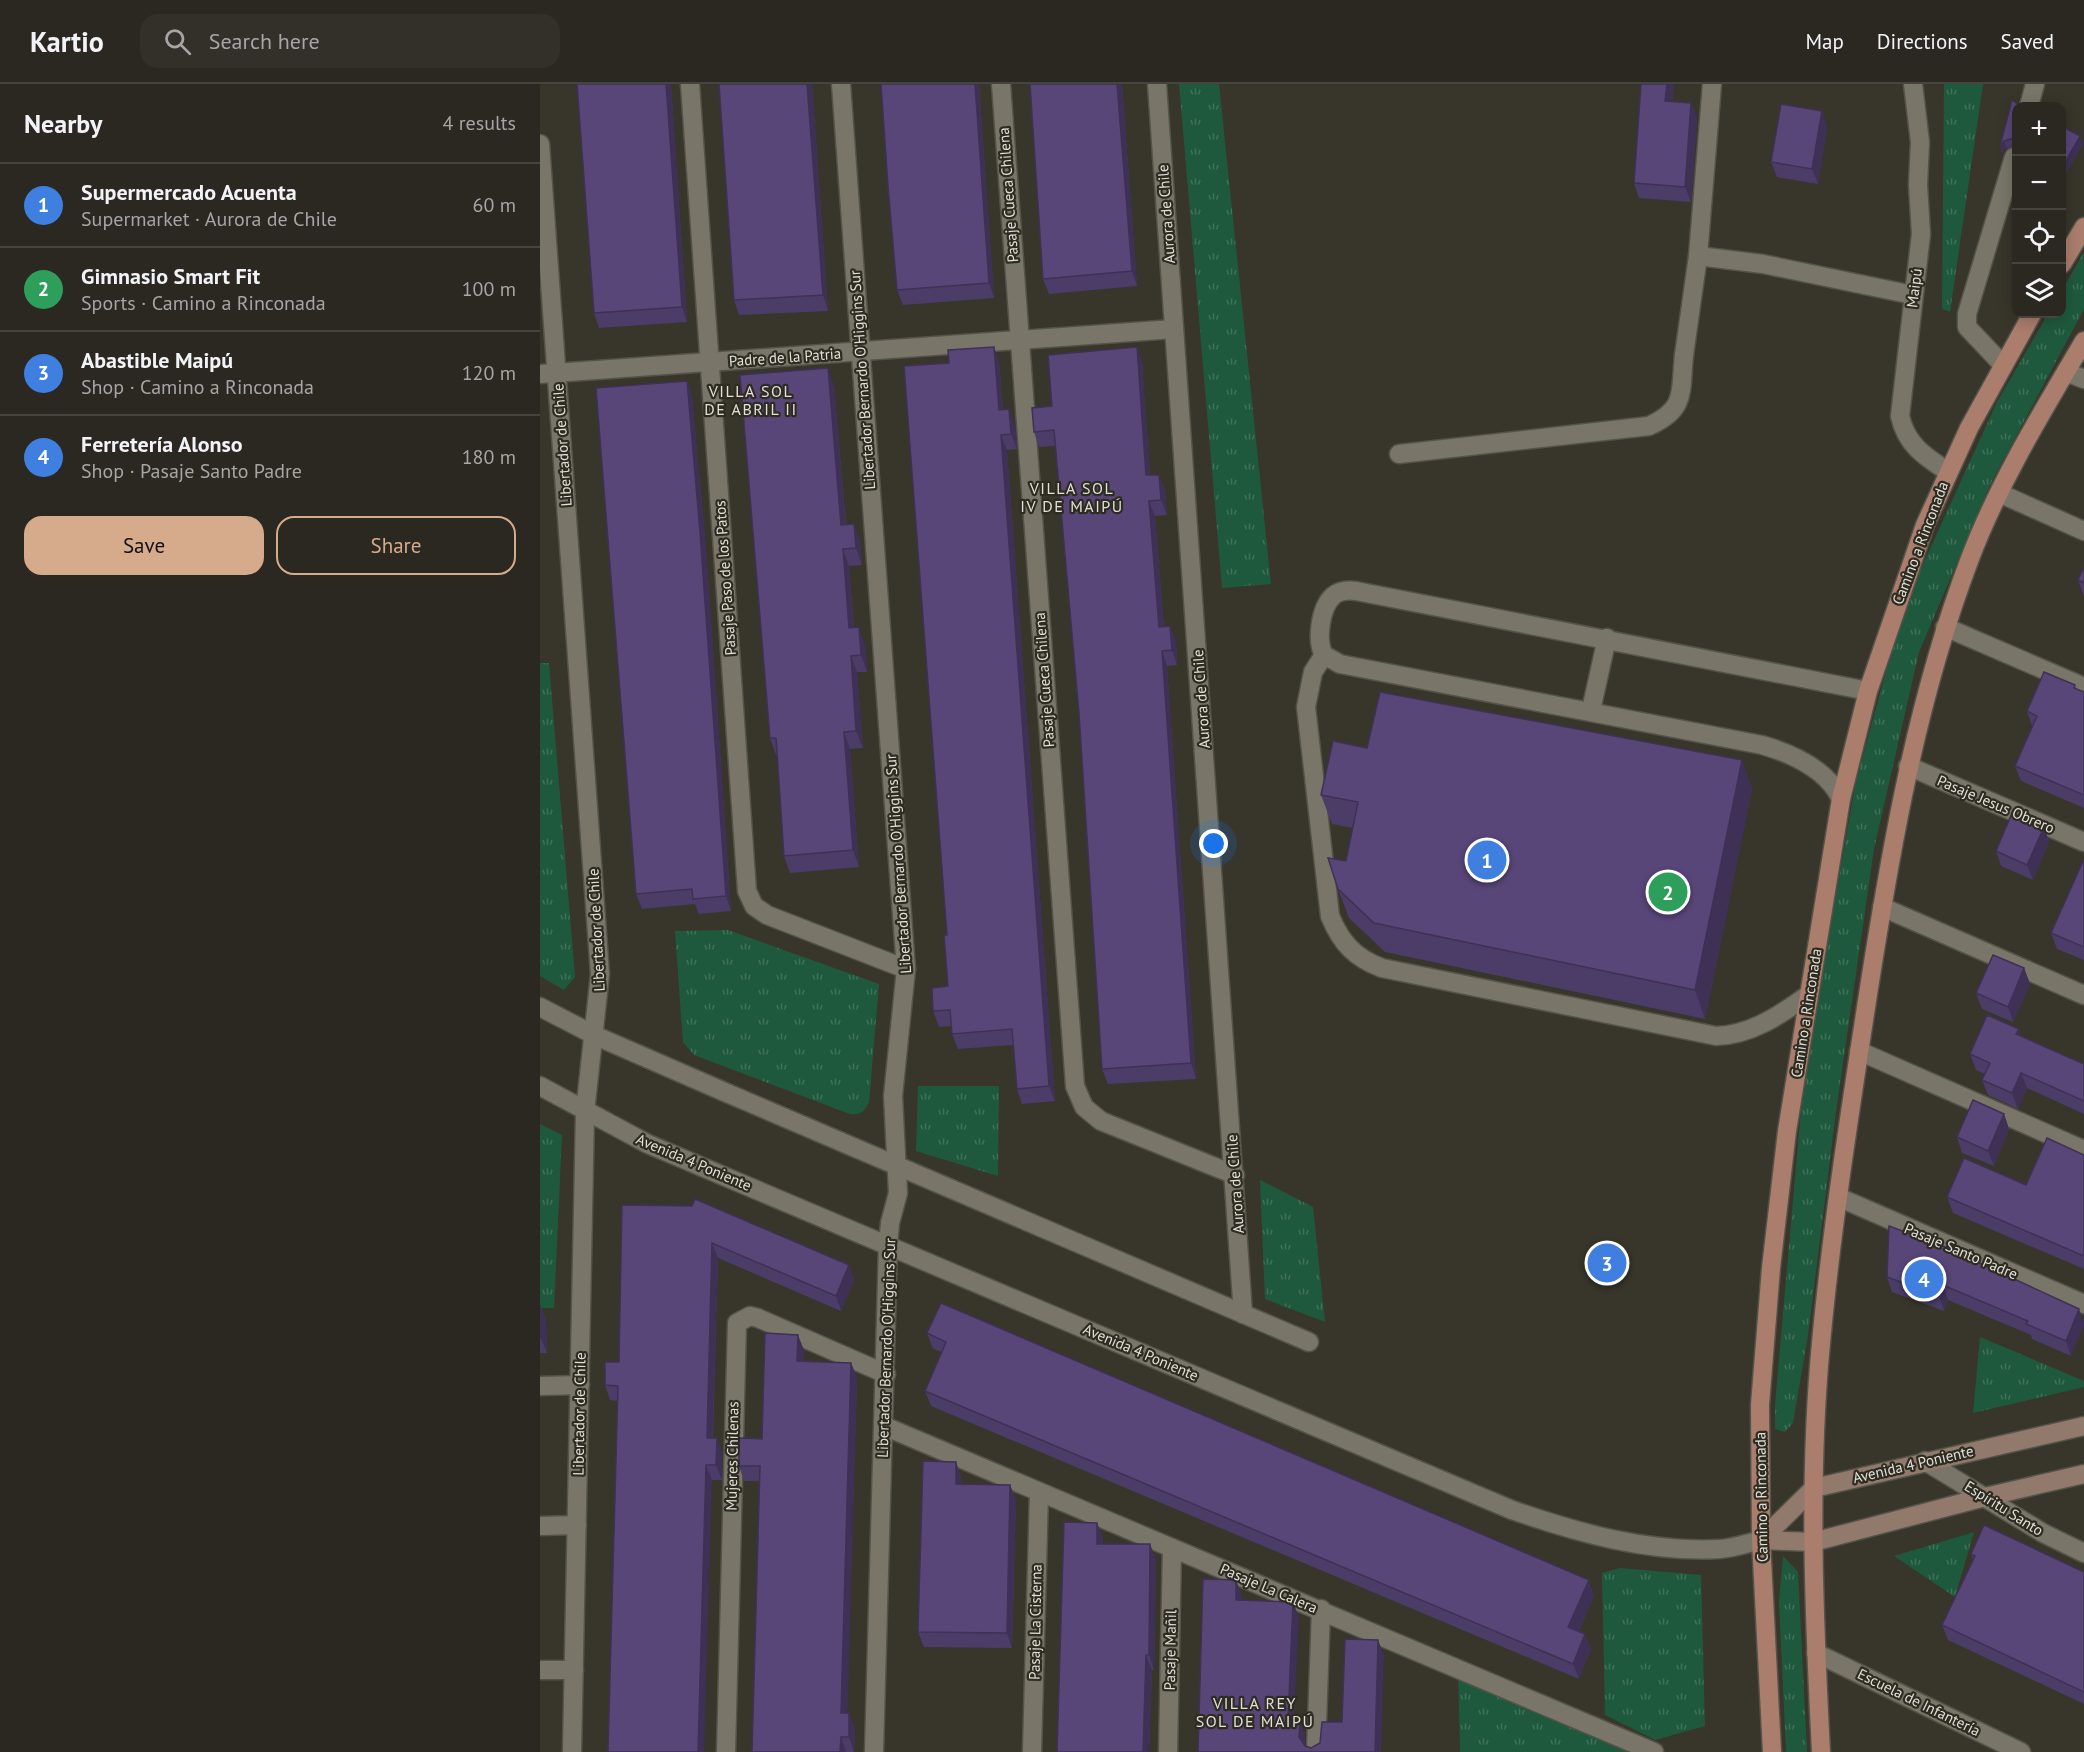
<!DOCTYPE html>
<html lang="en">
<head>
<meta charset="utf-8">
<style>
	body { margin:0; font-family:"PT Sans",sans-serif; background:#323029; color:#f1f3f6 }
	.controls { position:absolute; right:18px; top:18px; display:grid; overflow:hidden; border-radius:12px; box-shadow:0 3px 15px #0003 }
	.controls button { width:54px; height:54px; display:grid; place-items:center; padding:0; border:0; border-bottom:2px solid #46443e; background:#2a2820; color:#f1f3f6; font:30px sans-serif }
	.you { position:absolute; left:674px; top:760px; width:21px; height:21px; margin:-15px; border:4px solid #fff; border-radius:50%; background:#1a73e8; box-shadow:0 0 0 9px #1a73e833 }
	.badge { display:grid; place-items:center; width:39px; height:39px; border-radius:50%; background:#d6ab8b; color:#fff; font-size:20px; font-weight:700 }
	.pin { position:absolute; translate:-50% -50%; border:3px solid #fff; box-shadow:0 2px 6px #0006 }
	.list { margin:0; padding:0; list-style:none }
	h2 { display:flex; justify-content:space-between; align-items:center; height:78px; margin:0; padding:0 24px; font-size:26px }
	h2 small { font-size:20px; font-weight:400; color:#a5a6a5 }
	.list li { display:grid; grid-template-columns:39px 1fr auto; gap:18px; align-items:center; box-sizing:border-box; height:84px; padding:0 24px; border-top:2px solid #46443e }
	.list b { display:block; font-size:22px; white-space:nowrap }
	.list p { margin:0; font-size:20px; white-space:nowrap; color:#a5a6a5 }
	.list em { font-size:20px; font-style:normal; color:#a5a6a5 }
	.actions { display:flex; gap:12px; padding:18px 24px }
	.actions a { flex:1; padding:14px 0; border:2px solid #d6ab8b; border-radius:18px; text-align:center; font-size:21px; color:#d6ab8b }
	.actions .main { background:#d6ab8b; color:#111 }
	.icon { flex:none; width:33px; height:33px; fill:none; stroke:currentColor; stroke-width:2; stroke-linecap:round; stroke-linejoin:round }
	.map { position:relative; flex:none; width:1544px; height:1668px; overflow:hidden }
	header { display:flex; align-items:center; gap:36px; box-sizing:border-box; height:84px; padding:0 30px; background:#2a2820; border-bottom:2px solid #46443e }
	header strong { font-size:28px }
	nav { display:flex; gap:33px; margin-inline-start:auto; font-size:21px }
	.search { width:420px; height:54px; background:#323029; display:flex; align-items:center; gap:15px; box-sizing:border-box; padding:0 21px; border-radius:18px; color:#a5a6a5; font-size:22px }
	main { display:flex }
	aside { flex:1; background:#2a2820 }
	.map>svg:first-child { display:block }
	.grass { fill:url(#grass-tufts) }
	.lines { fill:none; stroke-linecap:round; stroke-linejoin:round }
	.lane-casing { stroke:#555349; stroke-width:21 }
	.street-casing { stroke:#555349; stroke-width:21 }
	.secondary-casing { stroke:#555349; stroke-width:21 }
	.primary-casing { stroke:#555349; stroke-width:21 }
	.lane { stroke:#797669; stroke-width:18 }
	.street { stroke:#797669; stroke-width:18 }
	.secondary { stroke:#917a6b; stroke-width:18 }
	.primary { stroke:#aa7d6d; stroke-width:18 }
	.wall { fill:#4c3c68 }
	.shaded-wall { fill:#3e3155 }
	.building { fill:#584679; stroke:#3e3155; stroke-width:1.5 }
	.labels { text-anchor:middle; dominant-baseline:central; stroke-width:4.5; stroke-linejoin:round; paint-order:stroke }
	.street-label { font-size:15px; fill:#e0dfd8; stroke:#2e2b20 }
	.neighbourhood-label { font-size:16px; letter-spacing:1.5px; fill:#e0dfd8; stroke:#2e2b20 }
</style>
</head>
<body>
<header>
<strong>Kartio</strong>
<div class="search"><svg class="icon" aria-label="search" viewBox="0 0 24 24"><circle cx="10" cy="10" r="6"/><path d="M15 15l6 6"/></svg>Search here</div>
<nav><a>Map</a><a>Directions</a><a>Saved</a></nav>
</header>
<main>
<aside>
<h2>Nearby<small>4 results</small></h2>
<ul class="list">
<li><span class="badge" style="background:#3f7fe0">1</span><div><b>Supermercado Acuenta</b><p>Supermarket · Aurora de Chile</p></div><em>60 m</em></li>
<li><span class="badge" style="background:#2e9e5b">2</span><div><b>Gimnasio Smart Fit</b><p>Sports · Camino a Rinconada</p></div><em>100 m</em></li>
<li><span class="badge" style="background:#3f7fe0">3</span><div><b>Abastible Maipú</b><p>Shop · Camino a Rinconada</p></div><em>120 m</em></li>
<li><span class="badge" style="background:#3f7fe0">4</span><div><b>Ferretería Alonso</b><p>Shop · Pasaje Santo Padre</p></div><em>180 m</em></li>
</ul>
<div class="actions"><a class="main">Save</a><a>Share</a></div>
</aside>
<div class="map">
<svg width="1544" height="1668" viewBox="0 0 1544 1668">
	<defs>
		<pattern id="grass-tufts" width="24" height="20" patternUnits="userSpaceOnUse" patternTransform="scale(1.5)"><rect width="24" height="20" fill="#1f593d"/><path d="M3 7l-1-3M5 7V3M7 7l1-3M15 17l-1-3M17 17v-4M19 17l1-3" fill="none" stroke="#3f7058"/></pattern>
	</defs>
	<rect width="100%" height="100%" fill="#38352a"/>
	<!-- grass -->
	<g class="grass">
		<polygon points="639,0 679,0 731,500 682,504"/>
		<polygon points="1404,0 1443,0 1410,228 1402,225"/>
		<polygon points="1544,168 1544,225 1451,399 1379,568 1334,765 1296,1028 1268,1251 1253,1339 1245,1348 1235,1345 1235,1321 1264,991 1316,697 1364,522 1457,318 1508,230 1522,230 1522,206"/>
		<polygon points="0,579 9,579 35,893 24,906 0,892"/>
		<path d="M 188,846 L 339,900 L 329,1018 C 324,1028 321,1031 310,1030 L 154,971 L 143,958 L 135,847 Z"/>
		<polygon points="378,1002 459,1002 458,1092 376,1067"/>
		<polygon points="0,1040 22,1051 14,1224 0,1224"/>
		<polygon points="720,1096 773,1123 785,1238 725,1215"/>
		<polygon points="1440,1253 1544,1297 1544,1303 1433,1329"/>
		<polygon points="1434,1448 1415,1513 1354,1472"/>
		<polygon points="1243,1472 1258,1488 1267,1668 1246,1668 1239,1518"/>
		<polygon points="1080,1484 1161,1491 1165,1642 1115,1656 1065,1631 1062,1489"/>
		<polygon points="918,1584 1098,1668 920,1668"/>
	</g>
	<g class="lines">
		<defs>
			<g id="lane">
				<polyline points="1489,22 1495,0"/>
				<polyline points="1463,281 1427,243 1427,230 1474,73"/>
				<path d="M 859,370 L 1109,342 C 1147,325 1140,308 1144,271"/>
				<path d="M 784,571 L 773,588 L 766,623 L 790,832 C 801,859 815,874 842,884 L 1176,952 C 1211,951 1240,931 1268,911"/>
				<polyline points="1051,626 1067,554"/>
				<path d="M 1301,715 C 1287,685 1253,670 1222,661 L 800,580 L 784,571 C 776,557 780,524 793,512 C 800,506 808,506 816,507 L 1328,607"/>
			</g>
			<g id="street">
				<polyline points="150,0 207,807 214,822 227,831 366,885"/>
				<polyline points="301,0 366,885 353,1012 358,1109 350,1139 348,1161 334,1668"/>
				<polyline points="461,0 535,1002 544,1023 561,1037 695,1091"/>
				<polyline points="617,0 703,1230"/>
				<path d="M 1373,0 L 1380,58 L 1378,101 L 1381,150 L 1360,332 C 1366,360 1384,372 1407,387"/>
				<polyline points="0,60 60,890 45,1028 32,1668"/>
				<polyline points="1158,172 1223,180 1373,211"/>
				<polyline points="1144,271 1158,172 1172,0"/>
				<polyline points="1526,288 1544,295"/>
				<polyline points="0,290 634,245"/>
				<polyline points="1459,409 1544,447"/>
				<polyline points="1405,543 1544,603"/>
				<polyline points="1368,682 1544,758"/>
				<polyline points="1342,823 1544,911"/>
				<polyline points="0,923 56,952 187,1009 769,1258"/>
				<polyline points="1319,967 1544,1066"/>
				<path d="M 0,1002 L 108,1060 L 972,1426 C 1038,1449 1109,1469 1180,1465 C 1194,1464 1208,1459 1221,1456"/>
				<polyline points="1298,1113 1544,1220"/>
				<polyline points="0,1302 40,1301"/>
				<polyline points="344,1342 1114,1668"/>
				<polyline points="1385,1377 1503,1449 1544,1469"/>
				<polyline points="0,1442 37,1441"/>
				<polyline points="1276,1569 1481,1668"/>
				<polyline points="0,1586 34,1586"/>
				<polyline points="186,1668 197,1239 210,1232 218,1234 346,1290"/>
				<polyline points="492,1668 499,1408"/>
				<polyline points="628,1668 632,1464"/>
				<polyline points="776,1668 781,1525"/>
			</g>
			<g id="secondary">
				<polyline points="1221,1456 1274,1404 1544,1342"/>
				<polyline points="1221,1456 1273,1458 1445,1413 1544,1390"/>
			</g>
			<g id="primary">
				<polyline points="1522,180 1544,143"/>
				<polyline points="1232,1668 1221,1456 1220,1321 1231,1184 1247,1047 1301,715 1328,607 1385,441 1429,344 1492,230"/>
				<path d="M 1281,1668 C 1274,1532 1268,1395 1281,1259 C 1292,1140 1311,1021 1329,904 C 1352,758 1377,615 1429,477 C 1458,400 1502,328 1544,257"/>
			</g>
		</defs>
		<!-- lane casing -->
		<use href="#lane" class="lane-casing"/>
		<!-- street casing -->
		<use href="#street" class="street-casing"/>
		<!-- secondary casing -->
		<use href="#secondary" class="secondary-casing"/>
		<!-- primary casing -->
		<use href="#primary" class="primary-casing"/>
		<!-- lane -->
		<use href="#lane" class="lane"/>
		<!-- street -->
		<use href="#street" class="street"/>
		<!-- secondary -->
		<use href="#secondary" class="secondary"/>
		<!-- primary -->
		<use href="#primary" class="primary"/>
	</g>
	<!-- wall -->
	<g class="wall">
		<polygon points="131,0 147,238 59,244 54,229"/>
		<polygon points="272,0 288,227 199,231 194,216"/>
		<polygon points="439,0 454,214 363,221 357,206"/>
		<polygon points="582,0 597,202 509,210 503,195"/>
		<polygon points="1101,0 1134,0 1132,18 1151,19 1157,35 1151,118 1099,114 1094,99"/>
		<polygon points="1476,22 1476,62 1467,64 1462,70 1460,62"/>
		<polygon points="1287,42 1278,100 1237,93 1231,78"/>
		<polygon points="1521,42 1540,52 1543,60 1527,88 1521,85"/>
		<polygon points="459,278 463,326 475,341 477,365 467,366 515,1017 482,1020 477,1005 473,961 418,965 412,950 411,942 399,943 393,927 408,902 407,851"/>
		<polygon points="602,278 610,391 619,391 625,406 627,431 615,432 624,543 636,557 637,581 627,582 656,995 568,1000 562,985 539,629 515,362 499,363 494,348 512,322"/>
		<polygon points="147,297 152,313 166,464 191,827 159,830 155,820 102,825 96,810"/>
		<polygon points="294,301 306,441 320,457 322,481 309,482 314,544 325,560 327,588 317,588 323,664 310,665 319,783 250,789 244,772 237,671 236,671 230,654"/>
		<polygon points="1544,483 1544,512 1538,496"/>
		<polygon points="1535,601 1536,605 1544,608 1544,724 1481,697 1475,682 1492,642 1487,627"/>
		<polygon points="827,664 1202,676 1212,705 1165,935 845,868 809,834 798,805 806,777 813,744 792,740 781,711"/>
		<polygon points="1504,743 1509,758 1493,796 1461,782 1456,767"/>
		<polygon points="1544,775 1544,876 1517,865 1511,849"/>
		<polygon points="1484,884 1490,900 1473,938 1442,925 1436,909"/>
		<polygon points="1482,953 1544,980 1544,1030 1487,1004 1478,1025 1448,1011 1442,996 1445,990 1436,986 1430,970"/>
		<polygon points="1464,1030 1469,1045 1454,1082 1422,1069 1417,1053"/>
		<polygon points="1544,1071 1544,1185 1413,1129 1407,1113 1486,1101"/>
		<polygon points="82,1121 309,1181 314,1196 301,1227 178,1174 173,1354 182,1369 182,1396 172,1396 77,1317 70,1316 65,1301 79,1278"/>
		<polygon points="1349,1142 1539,1225 1531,1272 1492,1255 1491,1251 1408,1216 1404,1227 1352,1208 1347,1193"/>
		<polygon points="0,1221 6,1236 7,1269 0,1269"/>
		<polygon points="387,1249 1054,1511 1039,1547 1045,1550 1051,1565 1039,1595 391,1322 385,1307 402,1268 393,1265"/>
		<polygon points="264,1266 263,1277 311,1279 317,1294 307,1629 315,1644 314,1668 212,1668 220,1397 204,1397 199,1382 222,1355"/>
		<polygon points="416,1378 421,1393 421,1400 470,1401 476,1416 472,1564 384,1563 378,1548"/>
		<polygon points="557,1439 563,1454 563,1460 616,1475 614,1586 612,1586 609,1668"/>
		<polygon points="1431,1470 1544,1488 1544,1620 1408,1556 1402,1541 1433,1476"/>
	</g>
	<!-- shaded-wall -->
	<g class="shaded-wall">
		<polygon points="126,0 131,0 147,238 142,223"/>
		<polygon points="267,0 272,0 288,227 283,211"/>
		<polygon points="435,0 439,0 454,214 449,199"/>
		<polygon points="577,0 582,0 597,202 592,187"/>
		<polygon points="1127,0 1134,0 1130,33 1125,17"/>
		<polygon points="1151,19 1157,35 1151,118 1145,103"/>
		<polygon points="1282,27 1287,42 1278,100 1272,85"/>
		<polygon points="1540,52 1543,60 1527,88 1524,80"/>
		<polygon points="1464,57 1467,64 1462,70 1460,62"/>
		<polygon points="454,263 459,278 464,341 459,326"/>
		<polygon points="597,263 602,278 611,407 606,391"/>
		<polygon points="288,284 294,301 307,458 301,441"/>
		<polygon points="147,297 152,313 166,464 191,827 186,812"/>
		<polygon points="469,325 475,341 477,365 471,350"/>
		<polygon points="461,351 467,366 515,1017 509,1002"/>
		<polygon points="619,391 625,406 627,431 621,416"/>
		<polygon points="609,417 615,432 625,558 619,543"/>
		<polygon points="314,440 320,457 322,481 316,464"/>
		<polygon points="303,465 309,482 315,561 309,544"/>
		<polygon points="630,542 636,557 637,581 632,566"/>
		<polygon points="319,543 325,560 327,588 321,571"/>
		<polygon points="622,567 627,582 656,995 651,979"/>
		<polygon points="311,572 317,588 323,664 316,647"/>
		<polygon points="304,648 310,665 319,783 313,766"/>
		<polygon points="1202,676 1212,705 1165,935 1155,906"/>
		<polygon points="1504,743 1509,758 1493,796 1487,781"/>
		<polygon points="1484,884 1490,900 1473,938 1468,923"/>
		<polygon points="1479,945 1484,960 1476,950"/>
		<polygon points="1481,989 1487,1004 1478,1025 1472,1009"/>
		<polygon points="1464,1030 1469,1045 1454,1082 1448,1067"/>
		<polygon points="172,1159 178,1174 172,1369 167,1354"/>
		<polygon points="309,1181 314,1196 301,1227 296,1212"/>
		<polygon points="1403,1201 1408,1216 1404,1227 1399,1212"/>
		<polygon points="0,1221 6,1236 7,1269 1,1254"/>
		<polygon points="1539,1225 1544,1239 1544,1242 1531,1272 1526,1257"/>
		<polygon points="258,1251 264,1266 263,1292 257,1277"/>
		<polygon points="311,1279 317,1294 307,1644 301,1629"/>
		<polygon points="177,1354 182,1369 182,1396 176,1381"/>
		<polygon points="416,1378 421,1393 421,1415 416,1400"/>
		<polygon points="166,1381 172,1396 164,1668 158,1668"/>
		<polygon points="470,1401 476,1416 472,1564 467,1549"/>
		<polygon points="557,1439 563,1454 562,1475 557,1460"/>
		<polygon points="610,1460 616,1475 614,1586 609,1571"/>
		<polygon points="696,1496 702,1512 701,1532 696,1516"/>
		<polygon points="1049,1496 1054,1511 1034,1558 1028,1543"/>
		<polygon points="753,1518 759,1533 753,1652 748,1637"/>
		<polygon points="1045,1550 1051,1565 1039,1595 1033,1580"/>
		<polygon points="838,1556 844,1571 841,1668 835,1668"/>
		<polygon points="606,1571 612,1586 609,1668 603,1668"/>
		<polygon points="309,1629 315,1644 314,1668 309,1653"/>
		<polygon points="760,1637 765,1652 765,1668 759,1653"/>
		<polygon points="301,1653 306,1668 300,1668"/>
	</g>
	<!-- building -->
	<g class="building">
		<polygon points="37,0 126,0 142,223 54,229"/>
		<polygon points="179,0 267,0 283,211 194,216"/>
		<polygon points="341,0 435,0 449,199 357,206 348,102"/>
		<polygon points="490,0 577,0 592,187 503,195"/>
		<polygon points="1101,0 1127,0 1125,17 1151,19 1145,103 1094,99"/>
		<polygon points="1472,16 1480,22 1476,22 1476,56 1474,54 1464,57 1460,62"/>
		<polygon points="1241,20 1282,27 1272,85 1231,78"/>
		<polygon points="1521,42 1540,52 1524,80 1521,78"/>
		<polygon points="454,263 459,326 469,325 471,350 461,351 509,1002 477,1005 472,945 412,950 410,926 393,927 392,904 408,902 404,851 407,851 364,282 409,279 408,266"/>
		<polygon points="597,263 606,391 619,391 621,416 609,417 619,543 630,542 632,566 622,567 651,979 562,985 539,629 514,346 494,348 492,324 512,322 508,271"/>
		<polygon points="288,284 301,441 314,440 316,464 303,465 309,544 319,543 321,571 311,572 316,647 304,648 313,766 244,772 236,654 230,654 200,291"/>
		<polygon points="147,297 160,448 186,812 153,815 152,805 96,810 56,304"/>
		<polygon points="1544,483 1544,499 1538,496"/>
		<polygon points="1504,588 1535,601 1534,604 1544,608 1544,711 1475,682 1497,632 1487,627"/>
		<polygon points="840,608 1202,676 1155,906 834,839 798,805 788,774 806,777 818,718 781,711 793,657 827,664"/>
		<polygon points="1472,729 1504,743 1487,781 1456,767"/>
		<polygon points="1544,775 1544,863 1511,849"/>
		<polygon points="1453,871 1484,884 1468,923 1436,909"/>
		<polygon points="1447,931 1479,945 1476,950 1544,980 1544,1017 1481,989 1472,1009 1442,996 1450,979 1430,970"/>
		<polygon points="1433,1016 1464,1030 1448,1067 1417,1053"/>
		<polygon points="1507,1054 1544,1071 1544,1172 1407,1113 1424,1074 1486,1101"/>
		<polygon points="155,1115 309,1181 296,1212 172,1159 167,1354 177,1354 176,1381 166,1381 158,1668 68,1668 78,1302 65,1301 65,1278 79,1278 82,1121 152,1122"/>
		<polygon points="1349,1142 1403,1162 1539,1225 1526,1257 1486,1240 1488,1237 1403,1201 1399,1212 1347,1193"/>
		<polygon points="401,1219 1049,1496 1028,1543 1045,1550 1033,1580 385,1307 406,1258 387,1249"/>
		<polygon points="0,1221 1,1254 0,1254"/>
		<polygon points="225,1249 258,1251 257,1277 311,1279 301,1629 309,1629 309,1653 301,1653 300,1668 212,1668 220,1382 199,1382 199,1354 222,1355"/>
		<polygon points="383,1377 416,1378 416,1400 470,1401 467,1549 378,1548"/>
		<polygon points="524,1438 557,1439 557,1460 610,1460 609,1571 606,1571 603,1668 517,1668"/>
		<polygon points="1444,1441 1544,1488 1544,1608 1402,1541 1435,1472 1431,1470"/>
		<polygon points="663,1495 696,1496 696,1516 753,1518 748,1637 760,1637 759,1653 765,1662 771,1664 780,1659 782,1638 802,1638 805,1555 838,1556 835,1668 658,1668"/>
	</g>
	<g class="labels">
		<!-- street labels -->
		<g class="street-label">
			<text transform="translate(468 111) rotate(-94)">Pasaje Cueca Chilena</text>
			<text transform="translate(626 130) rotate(-94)">Aurora de Chile</text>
			<text transform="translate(1374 204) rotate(-83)">Maipú</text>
			<text transform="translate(245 273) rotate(-4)">Padre de la Patria</text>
			<text transform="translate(322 296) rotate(-94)">Libertador Bernardo O'Higgins Sur</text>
			<text transform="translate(22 361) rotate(-94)">Libertador de Chile</text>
			<text transform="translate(1380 459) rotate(-69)">Camino a Rinconada</text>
			<text transform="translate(185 494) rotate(-94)">Pasaje Paso de los Patos</text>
			<text transform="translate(504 596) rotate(-94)">Pasaje Cueca Chilena</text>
			<text transform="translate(661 615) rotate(-94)">Aurora de Chile</text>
			<text transform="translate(1456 720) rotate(23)">Pasaje Jesus Obrero</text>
			<text transform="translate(358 780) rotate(-94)">Libertador Bernardo O'Higgins Sur</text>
			<text transform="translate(56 846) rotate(-93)">Libertador de Chile</text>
			<text transform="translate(1266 929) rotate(-81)">Camino a Rinconada</text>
			<text transform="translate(154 1078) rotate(23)">Avenida 4 Poniente</text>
			<text transform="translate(695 1100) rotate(-94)">Aurora de Chile</text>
			<text transform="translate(1421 1167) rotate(23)">Pasaje Santo Padre</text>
			<text transform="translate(346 1264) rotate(-88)">Libertador Bernardo O'Higgins Sur</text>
			<text transform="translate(601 1268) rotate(23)">Avenida 4 Poniente</text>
			<text transform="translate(39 1330) rotate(-89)">Libertador de Chile</text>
			<text transform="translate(192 1372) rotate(-89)">Mujeres Chilenas</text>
			<text transform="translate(1373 1380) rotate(-13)">Avenida 4 Poniente</text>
			<text transform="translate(1221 1413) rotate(-91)">Camino a Rinconada</text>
			<text transform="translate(1464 1424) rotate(32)">Espíritu Santo</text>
			<text transform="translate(729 1504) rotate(23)">Pasaje La Calera</text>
			<text transform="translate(495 1538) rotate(-89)">Pasaje La Cisterna</text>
			<text transform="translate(630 1566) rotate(-89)">Pasaje Mañil</text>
			<text transform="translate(1379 1618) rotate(26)">Escuela de Infantería</text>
		</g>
		<!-- neighbourhood labels -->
		<g class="neighbourhood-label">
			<text x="211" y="307">VILLA SOL<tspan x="211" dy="18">DE ABRIL II</tspan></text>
			<text x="532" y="404">VILLA SOL<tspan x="532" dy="18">IV DE MAIPÚ</tspan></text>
			<text x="715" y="1619">VILLA REY<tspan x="715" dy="18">SOL DE MAIPÚ</tspan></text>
		</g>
	</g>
</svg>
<div class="controls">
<button>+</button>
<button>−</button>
<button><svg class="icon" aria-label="locate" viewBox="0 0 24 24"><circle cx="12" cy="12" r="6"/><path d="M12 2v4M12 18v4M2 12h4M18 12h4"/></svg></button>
<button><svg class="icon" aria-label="layers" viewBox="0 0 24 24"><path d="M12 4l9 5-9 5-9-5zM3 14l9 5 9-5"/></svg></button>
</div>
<div class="you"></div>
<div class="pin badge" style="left:947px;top:776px;background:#3f7fe0">1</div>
<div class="pin badge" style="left:1128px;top:808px;background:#2e9e5b">2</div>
<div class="pin badge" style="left:1067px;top:1179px;background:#3f7fe0">3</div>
<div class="pin badge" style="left:1384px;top:1195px;background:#3f7fe0">4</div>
</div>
</main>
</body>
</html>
